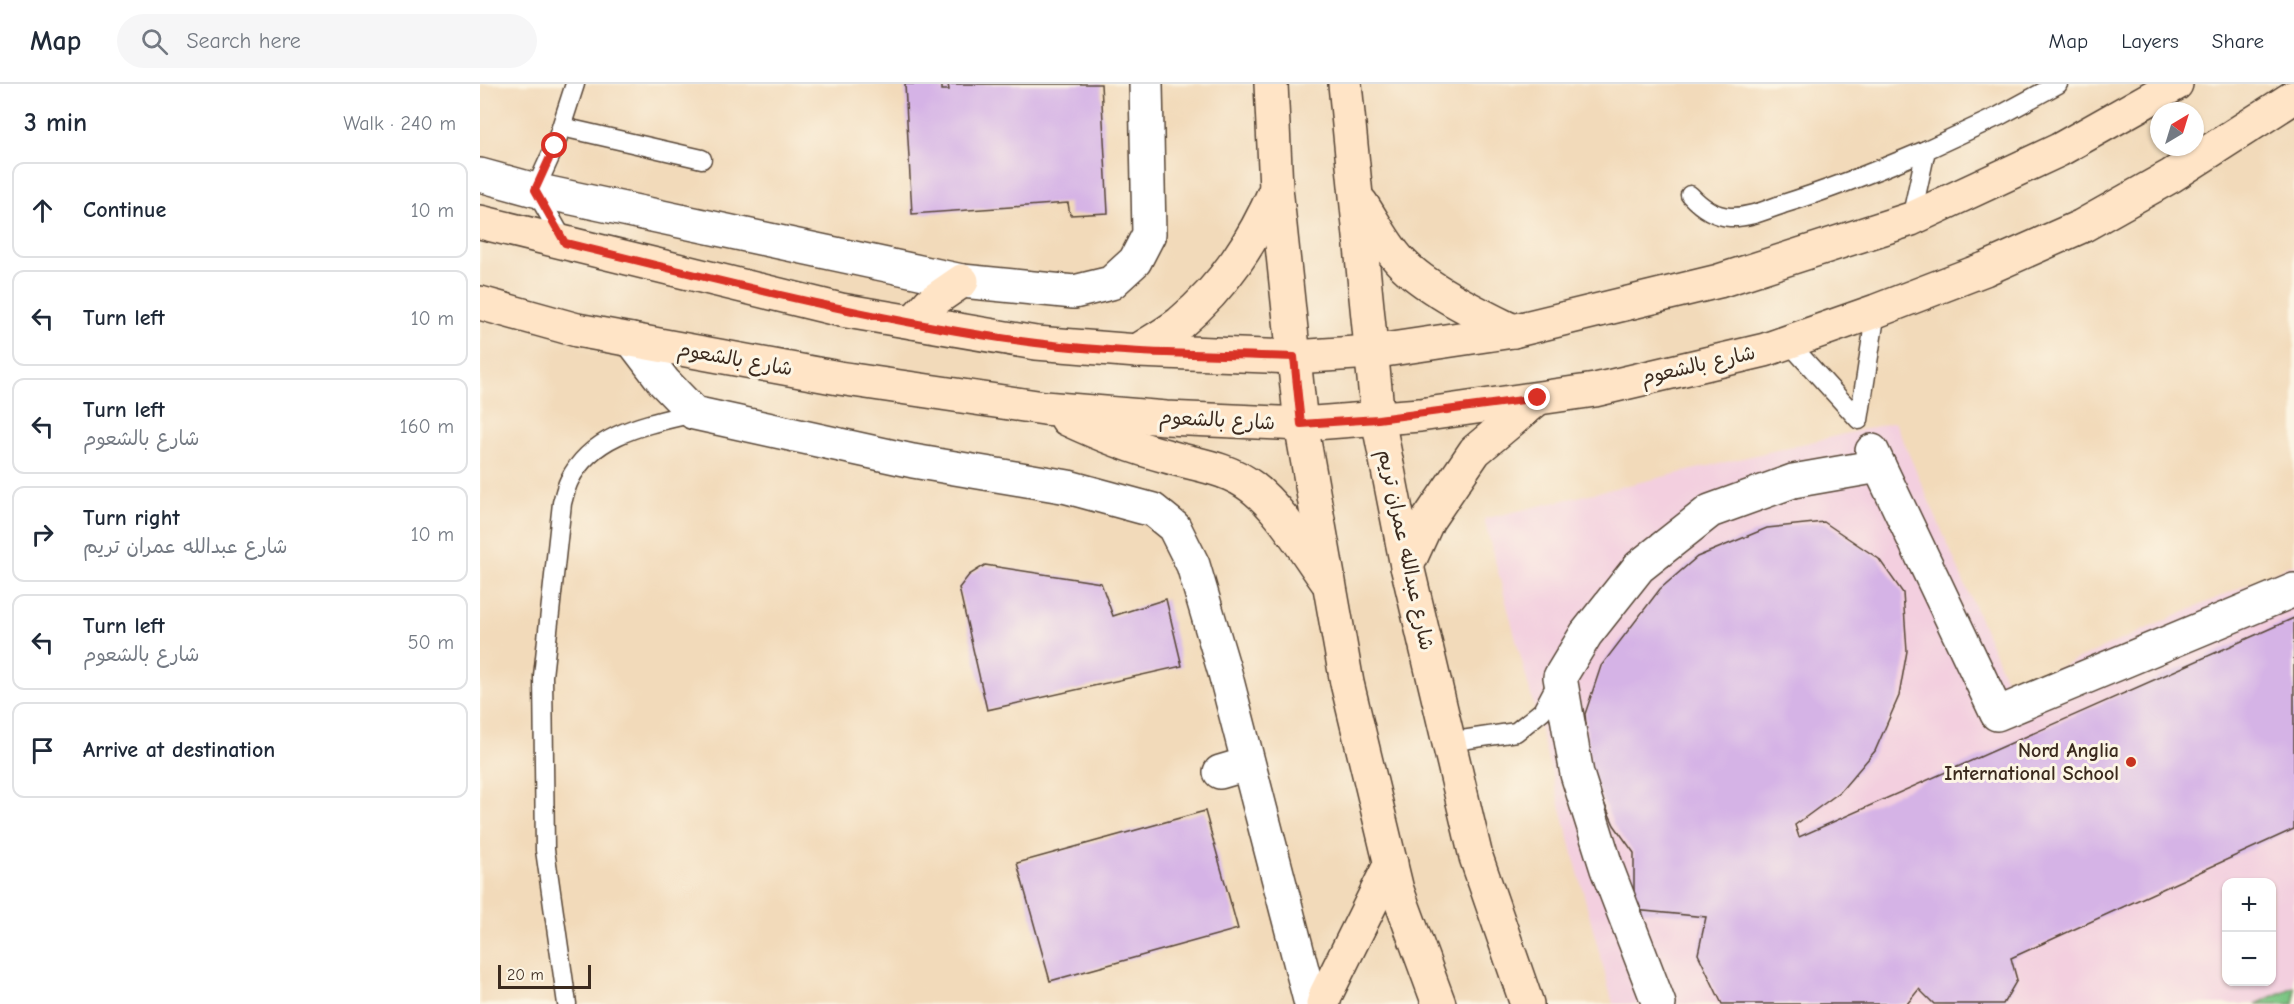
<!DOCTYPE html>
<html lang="en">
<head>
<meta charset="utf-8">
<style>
	body { margin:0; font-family:"Comic Neue","Playpen Sans Arabic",sans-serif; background:#f6f6f7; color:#1f2937 }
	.controls { position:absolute; right:18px; bottom:18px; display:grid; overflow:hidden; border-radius:12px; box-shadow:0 2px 4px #0004 }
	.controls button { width:54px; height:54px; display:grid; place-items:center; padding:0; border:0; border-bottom:2px solid #e0e1e3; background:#fff; color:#1f2937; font:30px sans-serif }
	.compass { position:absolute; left:1670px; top:18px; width:54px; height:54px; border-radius:50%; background:#fff; box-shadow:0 2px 4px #0004; rotate:38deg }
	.scale { position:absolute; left:18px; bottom:15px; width:93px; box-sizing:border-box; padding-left:6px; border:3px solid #3b2a1e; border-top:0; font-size:16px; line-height:21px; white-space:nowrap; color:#3b2a1e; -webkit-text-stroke:4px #fcf5e5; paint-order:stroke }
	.stop { position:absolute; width:18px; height:18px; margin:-14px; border:4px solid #d93025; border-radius:50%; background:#fff }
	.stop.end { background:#d93025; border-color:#fff; box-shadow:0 2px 6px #0008 }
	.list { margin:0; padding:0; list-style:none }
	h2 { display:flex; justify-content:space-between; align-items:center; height:78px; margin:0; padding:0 24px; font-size:26px }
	h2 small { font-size:20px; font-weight:400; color:#747a83 }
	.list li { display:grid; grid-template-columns:39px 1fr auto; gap:18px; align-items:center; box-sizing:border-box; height:96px; margin:0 12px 12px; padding:0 12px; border:2px solid #e0e1e3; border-radius:12px }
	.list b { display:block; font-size:22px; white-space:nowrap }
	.list p { margin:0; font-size:20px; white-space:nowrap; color:#747a83 }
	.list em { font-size:20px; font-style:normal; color:#747a83 }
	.icon { flex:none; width:33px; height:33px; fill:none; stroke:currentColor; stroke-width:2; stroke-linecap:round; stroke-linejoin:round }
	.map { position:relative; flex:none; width:1814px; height:920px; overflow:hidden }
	header { display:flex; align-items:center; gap:36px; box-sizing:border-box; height:84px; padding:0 30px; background:#fff; border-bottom:2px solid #e0e1e3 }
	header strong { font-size:28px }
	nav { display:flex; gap:33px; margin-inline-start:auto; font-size:21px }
	.search { width:420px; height:54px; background:#f6f6f7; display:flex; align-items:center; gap:15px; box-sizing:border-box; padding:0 21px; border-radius:33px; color:#747a83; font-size:22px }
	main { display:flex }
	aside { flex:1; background:#fff }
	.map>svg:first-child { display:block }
	.built { fill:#f3cfdf; fill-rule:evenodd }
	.green { fill:#7cc684; stroke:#5c7851; stroke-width:1.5 }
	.building { fill:#d5b3e6 }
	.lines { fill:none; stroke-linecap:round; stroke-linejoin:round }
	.lane-casing { stroke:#564435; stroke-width:21 }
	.street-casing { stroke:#564435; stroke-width:36 }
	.secondary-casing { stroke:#564435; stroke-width:36 }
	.lane { stroke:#fff; stroke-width:18 }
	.street { stroke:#fff; stroke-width:33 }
	.secondary { stroke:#ffe4c6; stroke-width:33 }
	.route { stroke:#d93025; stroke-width:8 }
	.poi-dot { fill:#c8321e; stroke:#fcf5e5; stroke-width:2 }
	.labels { text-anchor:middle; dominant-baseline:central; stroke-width:6; stroke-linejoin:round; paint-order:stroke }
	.street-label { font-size:20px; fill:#3b2a1e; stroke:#fcf5e5 }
	.poi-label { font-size:20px; font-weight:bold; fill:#3b2a1e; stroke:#fcf5e5; text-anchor:end }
</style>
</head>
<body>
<header>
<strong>Map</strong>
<div class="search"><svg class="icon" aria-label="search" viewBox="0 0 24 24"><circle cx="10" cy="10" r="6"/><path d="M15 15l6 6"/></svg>Search here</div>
<nav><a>Map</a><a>Layers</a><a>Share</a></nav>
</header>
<main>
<aside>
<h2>3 min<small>Walk · 240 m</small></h2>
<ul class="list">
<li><svg class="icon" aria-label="ahead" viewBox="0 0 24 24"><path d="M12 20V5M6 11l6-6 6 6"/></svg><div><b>Continue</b></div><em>10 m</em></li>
<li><svg class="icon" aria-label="left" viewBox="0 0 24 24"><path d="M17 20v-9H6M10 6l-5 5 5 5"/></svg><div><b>Turn left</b></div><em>10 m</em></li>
<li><svg class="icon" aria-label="left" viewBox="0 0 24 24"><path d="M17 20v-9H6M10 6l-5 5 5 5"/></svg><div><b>Turn left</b><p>شارع بالشعوم</p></div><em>160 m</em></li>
<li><svg class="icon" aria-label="right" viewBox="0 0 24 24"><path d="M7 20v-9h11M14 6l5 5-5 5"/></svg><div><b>Turn right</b><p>شارع عبدالله عمران تريم</p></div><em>10 m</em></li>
<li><svg class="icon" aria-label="left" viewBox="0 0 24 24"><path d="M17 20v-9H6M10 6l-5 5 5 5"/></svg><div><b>Turn left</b><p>شارع بالشعوم</p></div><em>50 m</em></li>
<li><svg class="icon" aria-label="arrive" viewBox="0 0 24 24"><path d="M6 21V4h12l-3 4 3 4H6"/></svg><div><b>Arrive at destination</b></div></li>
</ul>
</aside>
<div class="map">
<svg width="1814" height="920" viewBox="0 0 1814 920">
	<rect width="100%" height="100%" fill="#fcf5e5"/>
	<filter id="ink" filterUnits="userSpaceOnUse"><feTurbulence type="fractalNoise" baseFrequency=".0167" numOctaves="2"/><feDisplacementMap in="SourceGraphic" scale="12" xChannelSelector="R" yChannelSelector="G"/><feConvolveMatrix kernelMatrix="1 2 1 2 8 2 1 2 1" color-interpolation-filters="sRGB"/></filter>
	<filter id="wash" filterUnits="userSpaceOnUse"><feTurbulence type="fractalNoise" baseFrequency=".008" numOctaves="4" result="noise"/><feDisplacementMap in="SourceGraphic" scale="24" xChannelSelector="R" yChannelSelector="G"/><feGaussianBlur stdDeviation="1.35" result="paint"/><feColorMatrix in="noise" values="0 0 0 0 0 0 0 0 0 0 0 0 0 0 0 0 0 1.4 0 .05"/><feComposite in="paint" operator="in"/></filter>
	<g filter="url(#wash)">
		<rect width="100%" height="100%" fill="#f2daba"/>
		<!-- built -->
		<path class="built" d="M 1415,338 L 1530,605 L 1814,480 L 1814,920 L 1133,920 L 1004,435 ZM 1746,798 L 1792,798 L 1792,898 L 1746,898 Z"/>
		<!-- green -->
		<polygon class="green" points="1814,903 1814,920 1776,920"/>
		<g id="blocks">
			<!-- building -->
			<g class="building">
				<polygon points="425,0 462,0 462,6 469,6 468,0 621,0 628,129 590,131 588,119 432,130"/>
				<polygon points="1344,438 1399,475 1423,509 1427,567 1419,612 1395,667 1360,708 1315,741 1319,753 1814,534 1814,745 1531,874 1537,896 1523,920 1454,920 1439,905 1427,920 1242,920 1218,870 1226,833 1154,826 1154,769 1134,741 1111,690 1105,630 1121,582 1180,505 1217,473 1287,444"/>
				<polygon points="505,481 621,499 633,532 686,515 702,582 507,626 479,504 489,491"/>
				<polygon points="725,727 758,845 570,897 537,779"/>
			</g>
		</g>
	</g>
	<g filter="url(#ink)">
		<use href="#blocks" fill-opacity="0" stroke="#564435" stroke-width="1.5"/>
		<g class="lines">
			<defs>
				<g id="lane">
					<polyline points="82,43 222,75"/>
					<path d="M 1210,111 C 1221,123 1234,132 1250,133 C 1268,134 1286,126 1303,120 C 1352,105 1399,86 1446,66"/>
					<polyline points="1431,135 1446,66 1519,32 1578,0"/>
					<polyline points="85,159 55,106 75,62 95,0"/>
					<polyline points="1308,258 1379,336 1396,227"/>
					<polyline points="968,658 1036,648 1062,627 1079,595"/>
					<path d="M 87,920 L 65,766 L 63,592 L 82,419 C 84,412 86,403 89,397 C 112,349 168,340 214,329"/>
				</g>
				<g id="street">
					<polyline points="0,91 55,106 482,197 594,208 631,199 655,177 669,150 666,0"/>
					<polyline points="152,256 184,298 214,329 433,377 588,403 673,426 694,443 713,481 745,589 831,920"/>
					<polyline points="1392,367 1517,630 1814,506"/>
					<polyline points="740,688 767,680"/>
					<polyline points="1179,920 1127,785 1097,690 1080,593 1106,550 1159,483 1230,427 1313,397 1399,382"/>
				</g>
				<g id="secondary">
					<polyline points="791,0 796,104 821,340 867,599 917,806 959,920"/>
					<polyline points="865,0 898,335 927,482 996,773 1047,920"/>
					<path d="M 881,119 C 894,138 904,160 920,177 C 946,205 999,230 1033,247"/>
					<polyline points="0,138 361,226 556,259 657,267 814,273 891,268 1033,247 1239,197 1431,135 1579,66 1696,0"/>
					<polyline points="0,219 97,246 359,294 564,324 686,334 821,340 940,331 1115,306 1285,266 1396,227 1505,185 1602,142 1691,92 1814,13"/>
					<polyline points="433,238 450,219 482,197"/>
					<path d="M 657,267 C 671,258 687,249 700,239 C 744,202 773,158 796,105"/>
					<path d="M 587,335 C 619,350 652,363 686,372 C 716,381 746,383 772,403 C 800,424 825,467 846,496"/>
					<polyline points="927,482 948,436 995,367 1057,315"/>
					<polyline points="843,920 846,910 911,779"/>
				</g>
			</defs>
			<!-- lane casing -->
			<use href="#lane" class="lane-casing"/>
			<!-- street casing -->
			<use href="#street" class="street-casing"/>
			<!-- secondary casing -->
			<use href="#secondary" class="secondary-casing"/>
			<!-- lane -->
			<use href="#lane" class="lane"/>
			<!-- street -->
			<use href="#street" class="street"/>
			<!-- secondary -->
			<use href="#secondary" class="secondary"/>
		</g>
	</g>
	<g class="lines" filter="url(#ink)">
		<!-- route -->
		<path class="route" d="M 75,62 L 55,106 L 85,159 C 241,197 396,238 556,259 C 641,270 729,270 814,273 L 821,340 L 898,335 L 1058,314"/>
	</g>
	<!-- markers -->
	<circle class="poi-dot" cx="1651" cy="678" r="6"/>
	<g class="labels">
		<!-- street labels -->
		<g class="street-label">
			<text transform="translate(255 275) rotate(10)">شارع بالشعوم</text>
			<text transform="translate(1218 281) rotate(-13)">شارع بالشعوم</text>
			<text transform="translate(737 336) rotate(3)">شارع بالشعوم</text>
			<text transform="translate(926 466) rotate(78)">شارع عبدالله عمران تريم</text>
		</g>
		<!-- poi labels -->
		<g class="poi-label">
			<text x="1639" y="666">Nord Anglia<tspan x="1639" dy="23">International School</tspan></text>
		</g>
	</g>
</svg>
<div class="controls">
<button>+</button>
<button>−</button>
</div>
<svg class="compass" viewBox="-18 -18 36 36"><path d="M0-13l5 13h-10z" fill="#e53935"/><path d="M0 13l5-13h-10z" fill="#747a83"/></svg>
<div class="scale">20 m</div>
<div class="stop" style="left:75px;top:62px"></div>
<div class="stop end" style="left:1058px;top:314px"></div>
</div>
</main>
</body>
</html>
